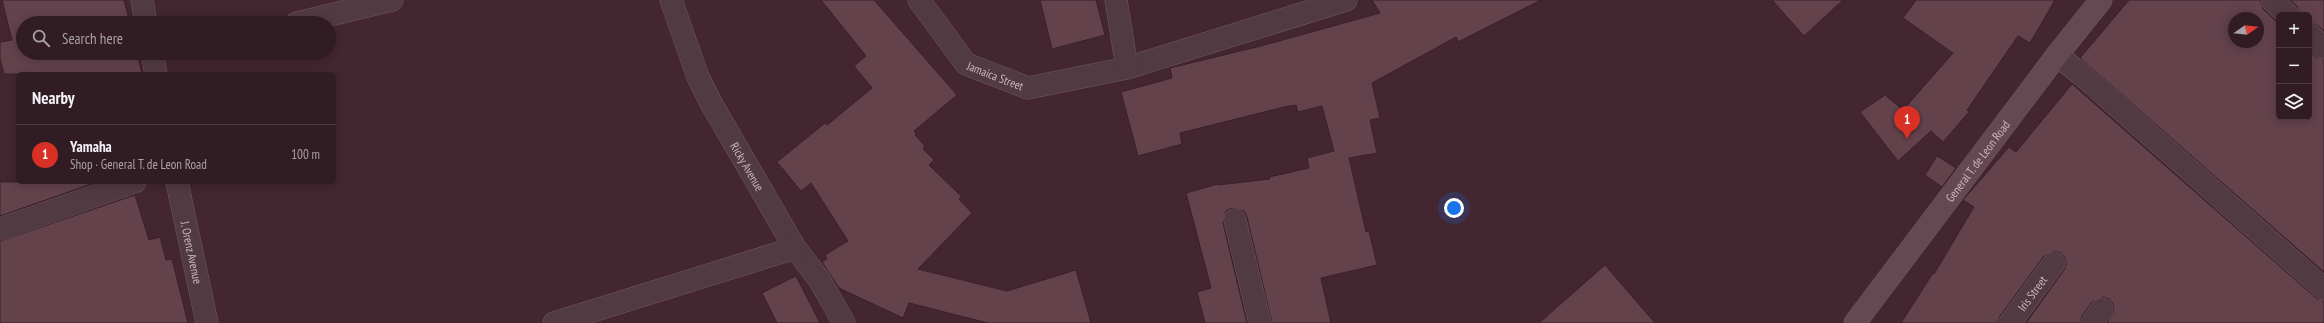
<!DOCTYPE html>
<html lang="en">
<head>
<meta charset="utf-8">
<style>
	body { margin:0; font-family:"PT Sans Narrow",sans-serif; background:#3a252c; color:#f1f3f6 }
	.controls { position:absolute; right:12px; top:12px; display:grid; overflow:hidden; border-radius:6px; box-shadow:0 2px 10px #0003 }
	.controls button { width:36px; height:36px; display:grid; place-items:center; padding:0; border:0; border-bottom:1px solid #4d3a41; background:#321c24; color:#f1f3f6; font:20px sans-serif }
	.compass { position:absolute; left:2228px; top:12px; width:36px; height:36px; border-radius:50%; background:#321c24; box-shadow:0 2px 10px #0003; rotate:76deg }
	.you { position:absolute; left:1454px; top:208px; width:14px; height:14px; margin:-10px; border:3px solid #fff; border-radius:50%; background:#1a73e8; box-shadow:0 0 0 6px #1a73e833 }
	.badge { display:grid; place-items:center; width:26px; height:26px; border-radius:50%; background:#d93025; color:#fff; font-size:13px; font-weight:700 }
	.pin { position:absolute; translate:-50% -33px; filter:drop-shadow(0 1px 2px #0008) }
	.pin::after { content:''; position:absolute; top:21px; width:14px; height:12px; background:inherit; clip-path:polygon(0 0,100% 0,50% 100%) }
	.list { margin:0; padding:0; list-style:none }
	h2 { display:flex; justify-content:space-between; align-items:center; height:52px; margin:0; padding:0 16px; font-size:17px }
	h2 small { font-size:13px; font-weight:400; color:#a8a1a6 }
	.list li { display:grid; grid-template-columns:26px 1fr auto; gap:12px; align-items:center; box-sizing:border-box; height:60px; padding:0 16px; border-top:1px solid #4d3a41 }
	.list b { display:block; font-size:15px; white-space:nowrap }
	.list p { margin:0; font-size:13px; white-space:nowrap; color:#a8a1a6 }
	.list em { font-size:13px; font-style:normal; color:#a8a1a6 }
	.icon { flex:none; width:22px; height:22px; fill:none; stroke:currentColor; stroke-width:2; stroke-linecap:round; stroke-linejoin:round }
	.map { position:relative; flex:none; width:2324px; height:323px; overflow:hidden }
	.search { position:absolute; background:#321c24; box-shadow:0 2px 10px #0003; left:16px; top:16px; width:320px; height:44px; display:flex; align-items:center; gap:10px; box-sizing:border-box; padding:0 14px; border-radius:22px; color:#a8a1a6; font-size:15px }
	.panel { position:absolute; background:#321c24; box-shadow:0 2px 10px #0003; left:16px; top:72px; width:320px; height:112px; border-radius:6px }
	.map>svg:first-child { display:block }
	.building { fill:#63424c; stroke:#3a2129; fill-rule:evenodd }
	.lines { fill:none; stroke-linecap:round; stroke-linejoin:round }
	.street-casing { stroke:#705860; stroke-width:23 }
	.secondary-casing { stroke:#705860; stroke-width:23 }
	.street { stroke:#523a42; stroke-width:22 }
	.secondary { stroke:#654851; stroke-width:22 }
	.labels { text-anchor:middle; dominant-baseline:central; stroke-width:3; stroke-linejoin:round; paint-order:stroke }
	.street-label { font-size:12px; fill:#ccb7be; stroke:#381f27 }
</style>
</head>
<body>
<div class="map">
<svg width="2324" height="323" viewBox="0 0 2324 323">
	<rect width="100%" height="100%" fill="#432630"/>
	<!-- building -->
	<g class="building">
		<polygon points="2,0 124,0 130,23 23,23 23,53 137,53 142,74 4,74 0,59 0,42 12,40"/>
		<polygon points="821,0 874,0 957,95 914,131 916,134 915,135 925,146 923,149 934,160 929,165 961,196 959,199 972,213 918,269 1007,291 1076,270 1091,323 988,323 909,303 903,318 839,288 822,262 827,259 825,255 848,241 811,183 801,191 777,162 825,123 827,125 872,88 854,66 866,56"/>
		<polygon points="1040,0 1096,0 1105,35 1052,49"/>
		<polygon points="1372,0 1541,0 1458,42 1456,37 1372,83 1380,118 1370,120 1377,153 1349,158 1366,232 1369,231 1377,265 1321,278 1331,323 1272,323 1247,217 1244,211 1232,208 1226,211 1223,223 1247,323 1205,323 1197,292 1211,288 1186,193 1218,184 1218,185 1270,179 1269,177 1309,168 1307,158 1334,151 1322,106 1298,112 1296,105 1284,107 1180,133 1182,144 1138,156 1121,92 1172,78 1170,68 1261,46 1380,13"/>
		<polygon points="1772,0 1843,0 1804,36"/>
		<polygon points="1916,0 2055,0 2030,43 2018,36 1967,110 1969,112 1943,142 1931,131 1898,161 1860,112 1885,95 1903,110 1953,53 1903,18"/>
		<path d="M 2129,0 L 2260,0 L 2263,9 L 2279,24 L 2279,117 L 2309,117 L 2309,51 L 2316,57 L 2324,60 L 2324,272 L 2080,58 ZM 2234,18 L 2258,18 L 2258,42 L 2234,42 Z"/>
		<polygon points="2290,0 2324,0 2324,31 2317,25 2309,22 2309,15 2300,15 2297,6"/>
		<polygon points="2072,84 2316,298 2324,301 2324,323 2107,323 2114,311 2113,304 2109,299 2103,297 2092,302 2082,316 2080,323 2026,323 2064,270 2066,264 2065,258 2061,253 2055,251 2044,256 2000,316 1998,323 1901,323 1933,273 1934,274 1974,207 1963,200 2009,147 2016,152"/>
		<polygon points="1937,156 1956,168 1942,187 1925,175"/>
		<polygon points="0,182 97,182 0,216"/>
		<polygon points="135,195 149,240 160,237 166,260 172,259 188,323 0,323 0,241"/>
		<polygon points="1605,265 1655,323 1539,323"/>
		<polygon points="796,276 820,323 777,323 762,293"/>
	</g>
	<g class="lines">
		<defs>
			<g id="street">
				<polyline points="142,0 146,23"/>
				<path id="s1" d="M 671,0 L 698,77 L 711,103 L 795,248 L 819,279 L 844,323"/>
				<path id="s2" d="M 919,0 L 966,64 L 1028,88 L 1127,68 L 1346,0"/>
				<polyline points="1116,0 1127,68"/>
				<polyline points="2272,0 2288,15"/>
				<polyline points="297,23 392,0"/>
				<polyline points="2309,34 2324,48"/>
				<polyline points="152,53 156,74"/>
				<polyline points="2057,55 2083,76 2324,289"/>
				<path id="s3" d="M 177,182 L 207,323"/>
				<polyline points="1235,220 1260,323"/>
				<polyline points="0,229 135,182"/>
				<polyline points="554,323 795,248"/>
				<path id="s4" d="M 2010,323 L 2054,263"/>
				<polyline points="2092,323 2102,309"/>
			</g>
			<g id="secondary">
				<path id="s5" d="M 1855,323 L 2057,55 L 2101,0"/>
			</g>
		</defs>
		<!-- street casing -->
		<use href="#street" class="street-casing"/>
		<!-- secondary casing -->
		<use href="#secondary" class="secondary-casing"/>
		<!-- street -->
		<use href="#street" class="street"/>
		<!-- secondary -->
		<use href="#secondary" class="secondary"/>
	</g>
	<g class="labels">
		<!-- street labels -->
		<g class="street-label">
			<text stroke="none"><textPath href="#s2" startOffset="111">Jamaica Street</textPath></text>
			<text stroke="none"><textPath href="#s5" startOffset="203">General T. de Leon Road</textPath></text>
			<text stroke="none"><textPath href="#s1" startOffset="184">Ricky Avenue</textPath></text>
			<text stroke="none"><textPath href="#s3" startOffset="72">J. Orenz Avenue</textPath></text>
			<text stroke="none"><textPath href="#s4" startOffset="37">Iris Street</textPath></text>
		</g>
	</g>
</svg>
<div class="controls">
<button>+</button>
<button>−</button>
<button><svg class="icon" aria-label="layers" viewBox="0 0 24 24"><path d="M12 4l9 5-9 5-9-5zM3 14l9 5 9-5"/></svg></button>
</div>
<svg class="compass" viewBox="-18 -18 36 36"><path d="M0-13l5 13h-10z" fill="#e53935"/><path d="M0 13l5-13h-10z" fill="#a8a1a6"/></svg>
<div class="you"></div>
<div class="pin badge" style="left:1907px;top:139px">1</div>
<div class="search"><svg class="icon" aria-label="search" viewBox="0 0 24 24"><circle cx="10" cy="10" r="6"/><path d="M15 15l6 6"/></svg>Search here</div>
<section class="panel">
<h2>Nearby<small></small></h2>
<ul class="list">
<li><span class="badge">1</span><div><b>Yamaha</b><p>Shop · General T. de Leon Road</p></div><em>100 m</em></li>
</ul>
</section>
</div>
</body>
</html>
